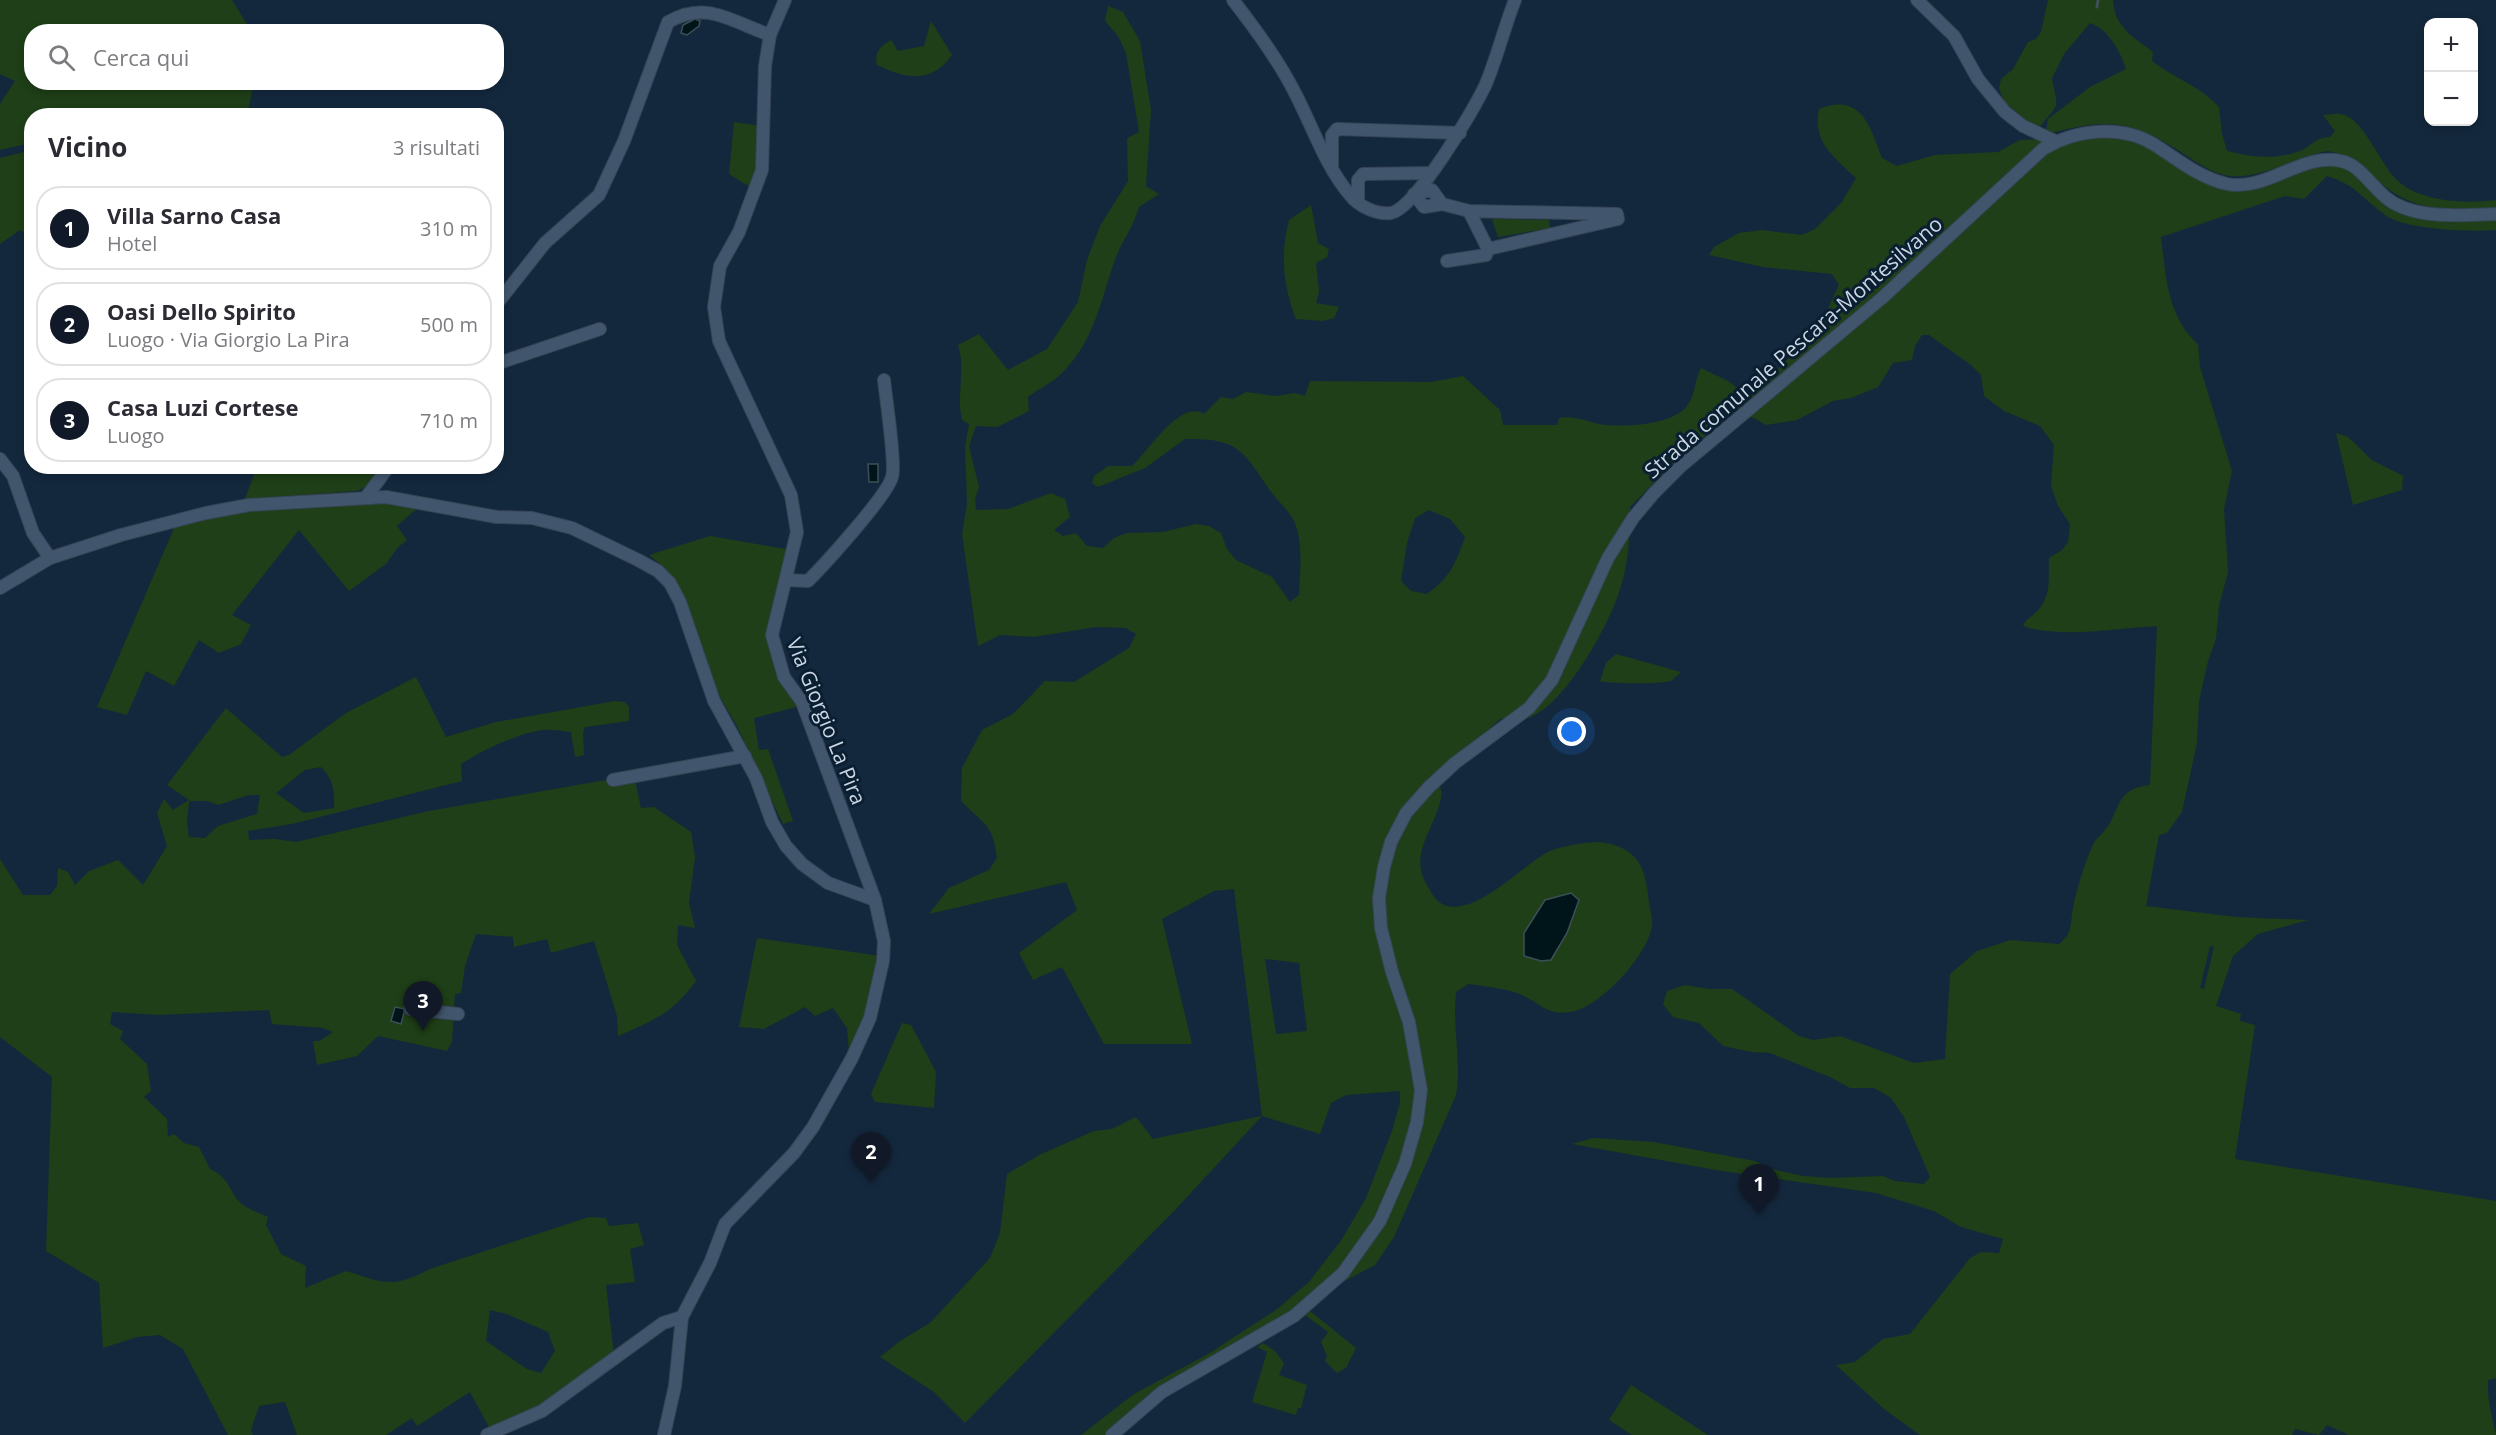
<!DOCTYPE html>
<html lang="it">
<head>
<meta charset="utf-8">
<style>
	body { margin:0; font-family:"Open Sans",sans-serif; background:#f2f2f3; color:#2b2b33 }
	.controls { position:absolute; right:18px; top:18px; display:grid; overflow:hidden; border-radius:12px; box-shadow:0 3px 9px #0003 }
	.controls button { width:54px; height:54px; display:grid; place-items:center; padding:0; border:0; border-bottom:2px solid #e1e1e2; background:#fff; color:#2b2b33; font:30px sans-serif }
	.you { position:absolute; left:1572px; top:732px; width:21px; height:21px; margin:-15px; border:4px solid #fff; border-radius:50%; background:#1a73e8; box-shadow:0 0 0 9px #1a73e833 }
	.badge { display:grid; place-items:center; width:39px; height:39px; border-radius:50%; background:#111827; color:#fff; font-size:20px; font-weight:700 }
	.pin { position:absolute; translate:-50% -50px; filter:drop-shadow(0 2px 3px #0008) }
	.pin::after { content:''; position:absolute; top:32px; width:21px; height:18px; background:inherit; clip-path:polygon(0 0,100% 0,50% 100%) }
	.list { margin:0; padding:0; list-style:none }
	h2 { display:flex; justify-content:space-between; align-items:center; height:78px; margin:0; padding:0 24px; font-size:26px }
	h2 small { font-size:20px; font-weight:400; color:#7c7c81 }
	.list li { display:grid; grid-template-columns:39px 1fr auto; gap:18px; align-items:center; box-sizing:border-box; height:84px; margin:0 12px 12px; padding:0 12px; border:2px solid #e1e1e2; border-radius:24px }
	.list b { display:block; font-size:22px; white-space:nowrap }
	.list p { margin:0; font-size:20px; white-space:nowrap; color:#7c7c81 }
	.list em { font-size:20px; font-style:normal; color:#7c7c81 }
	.icon { flex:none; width:33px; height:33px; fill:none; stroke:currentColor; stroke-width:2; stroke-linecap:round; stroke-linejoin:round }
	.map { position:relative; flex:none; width:2496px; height:1435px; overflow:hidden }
	.search { position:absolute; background:#fff; box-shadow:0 3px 9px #0003; left:24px; top:24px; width:480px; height:66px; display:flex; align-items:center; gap:15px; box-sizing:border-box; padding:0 21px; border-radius:24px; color:#7c7c81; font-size:22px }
	.panel { position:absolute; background:#fff; box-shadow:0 3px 9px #0003; left:24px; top:108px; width:480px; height:366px; border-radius:24px }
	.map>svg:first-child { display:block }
	.green { fill:#1e3f17; fill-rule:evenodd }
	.water { fill:#00151a; stroke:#3d4f57; stroke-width:1.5 }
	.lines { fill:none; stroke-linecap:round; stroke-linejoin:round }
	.stream { stroke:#3d4f57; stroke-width:3 }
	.minor-casing { stroke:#364455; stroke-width:14 }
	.minor { stroke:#41566d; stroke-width:12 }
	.labels { text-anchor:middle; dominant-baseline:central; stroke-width:6; stroke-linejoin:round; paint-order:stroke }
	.street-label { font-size:21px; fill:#cbd7e5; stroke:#0b1f32 }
</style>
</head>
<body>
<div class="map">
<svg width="2496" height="1435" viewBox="0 0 2496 1435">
	<rect width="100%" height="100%" fill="#14283d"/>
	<!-- green -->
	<g class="green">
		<polygon points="0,0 232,0 251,31 32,32 32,82 254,83 247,115 32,116 31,143 0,150 0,104 15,81 0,74"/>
		<path d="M 2048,0 L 2113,0 C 2115,28 2132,36 2153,52 L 2152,61 C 2174,78 2200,86 2219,107 L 2222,134 L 2227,151 C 2251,157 2274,160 2297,152 C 2311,148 2312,138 2330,137 L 2335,131 L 2323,115 C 2328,115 2336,113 2341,114 C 2364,118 2380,165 2398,181 C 2420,202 2467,204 2496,200 L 2496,230 C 2470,232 2406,230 2385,215 C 2362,198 2356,185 2327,176 L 2304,199 L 2285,196 L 2161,237 C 2166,277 2167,316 2198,344 L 2200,367 L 2232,471 L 2224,509 L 2228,572 L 2219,606 L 2216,639 L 2208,661 L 2199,701 L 2197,743 L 2182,812 L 2167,833 L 2159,835 L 2146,906 L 2236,917 L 2308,920 L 2258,934 L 2233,956 L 2216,1006 L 2241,1014 L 2240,1021 L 2255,1025 L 2235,1159 L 2496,1201 L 2496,1378 L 2488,1380 C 2487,1400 2492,1416 2496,1435 L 2349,1435 L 2327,1425 L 2319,1435 L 2295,1429 L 2292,1435 L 1920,1435 L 1884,1409 L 1836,1365 L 1855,1362 L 1883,1339 L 1910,1334 L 1970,1258 L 1981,1252 L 1999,1253 L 2003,1239 L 1961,1227 L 1934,1211 L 1876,1193 L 1716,1170 L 1572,1144 L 1593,1138 L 1654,1142 L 1755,1161 L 1772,1169 L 1803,1176 L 1830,1178 L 1883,1176 L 1895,1181 L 1924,1184 L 1930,1177 L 1904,1117 L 1891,1098 L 1874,1088 L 1850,1088 L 1830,1077 L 1770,1053 L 1751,1052 L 1723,1046 L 1699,1023 L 1673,1017 L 1663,1004 L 1667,991 L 1685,985 L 1709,989 L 1732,989 L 1799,1036 L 1813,1040 L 1840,1036 L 1914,1063 L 1945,1059 L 1950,974 L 1977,951 L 2011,940 L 2059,944 C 2073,933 2070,924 2073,908 C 2076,892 2087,854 2095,841 C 2100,835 2106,830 2110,823 C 2122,799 2121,789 2150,785 L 2157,626 C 2117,628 2061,639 2023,626 C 2026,618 2034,616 2039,609 C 2052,594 2048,576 2049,558 L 2062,550 L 2068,542 L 2070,524 L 2058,506 L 2051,486 L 2054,445 L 2040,426 L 2004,411 L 1984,396 L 1981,375 L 1971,365 L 1929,335 L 1922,335 L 1915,346 L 1912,360 L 1893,363 L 1878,387 L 1851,398 L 1833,401 L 1797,420 L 1766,425 L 1754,418 L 1729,415 L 1670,466 L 1630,507 C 1630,535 1629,562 1620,589 C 1610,624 1564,707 1528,718 C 1520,721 1508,719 1500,719 L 1437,776 C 1438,782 1443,791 1441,798 C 1435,829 1407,855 1428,887 C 1431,892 1435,899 1439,902 C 1469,924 1521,866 1548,852 C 1560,846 1594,840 1606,843 C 1642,850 1646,873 1649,903 C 1650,910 1653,919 1652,926 C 1648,954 1603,1004 1575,1011 C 1546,1018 1540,1001 1517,993 C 1502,988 1484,986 1468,984 L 1456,992 C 1452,1026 1462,1064 1456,1095 L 1394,1237 L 1375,1265 L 1337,1285 L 1316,1291 L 1287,1314 L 1149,1394 L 1106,1435 L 1081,1435 L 1134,1394 L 1208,1354 L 1276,1310 L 1309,1282 L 1342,1239 L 1366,1198 L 1392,1131 L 1400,1103 L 1400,1091 L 1346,1095 L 1331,1103 L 1320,1134 L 1262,1116 L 1174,1211 L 965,1423 L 934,1392 L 880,1357 L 900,1341 L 930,1323 L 990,1258 L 1000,1233 L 1007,1174 L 1041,1154 L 1094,1131 L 1112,1129 L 1136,1117 L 1153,1139 L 1262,1116 L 1234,889 L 1214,891 L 1162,919 L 1192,1044 L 1104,1044 L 1062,967 L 1033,980 L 1019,953 L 1077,910 L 1066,882 L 929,914 L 949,888 L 989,870 L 997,858 C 993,823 983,824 961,801 L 962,768 L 982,730 L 1013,714 L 1045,681 L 1074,682 L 1129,648 L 1136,634 L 1126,628 L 1096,627 L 1034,637 L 1000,635 L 978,646 L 962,534 L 967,504 L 965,447 L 969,424 L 962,420 C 956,394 966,370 958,345 L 979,334 L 1008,370 L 1047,349 L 1078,302 L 1087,260 L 1100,226 L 1128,181 L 1127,138 L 1139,132 L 1126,53 L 1118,36 L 1105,21 L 1108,6 L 1123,12 L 1140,41 L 1151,110 L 1146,186 L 1159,194 L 1139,207 C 1133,228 1123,239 1116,257 C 1100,301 1095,342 1059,376 C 1050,384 1038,389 1028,397 L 1029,411 L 997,427 L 976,426 L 969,446 L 979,487 L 975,499 L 976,510 L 1008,509 L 1051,493 L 1065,499 L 1070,517 L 1054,530 L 1063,536 L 1076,533 L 1087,546 L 1103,548 L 1114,538 L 1127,533 L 1163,532 L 1196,524 L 1209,526 L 1221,533 L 1227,549 L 1236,560 L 1272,577 L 1290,602 L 1299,595 C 1300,574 1303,547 1296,526 C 1292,513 1280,504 1272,493 C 1243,452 1241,438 1185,439 L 1145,468 L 1098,487 L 1092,483 L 1094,476 L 1108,466 L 1132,466 C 1148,452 1180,399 1204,414 L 1221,397 L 1233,399 L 1246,392 L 1276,396 L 1295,393 L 1305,396 L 1310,381 L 1431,382 L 1463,376 L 1500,410 L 1503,425 L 1557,425 L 1559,418 C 1574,415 1585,421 1599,424 C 1622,428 1673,425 1687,406 C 1696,394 1694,381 1701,368 L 1728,381 L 1745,394 C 1766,380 1811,342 1823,319 C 1829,308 1833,296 1839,285 L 1832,274 L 1763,267 L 1709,255 L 1714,247 L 1739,233 L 1762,230 L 1802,235 L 1815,229 L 1842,202 L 1856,178 C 1834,157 1812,142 1819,109 C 1861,92 1870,126 1882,158 L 1897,166 L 1935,155 L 1998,152 L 2020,140 L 2096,137 L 2124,138 L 2144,146 L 2197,178 L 2267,185 L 2329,162 L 2338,163 L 2412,214 L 2449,209 C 2426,208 2405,202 2387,188 C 2365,170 2357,156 2327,151 C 2296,157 2262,179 2230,176 C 2211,174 2197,162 2181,152 C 2132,120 2107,118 2051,133 L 2046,131 L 2048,119 L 2090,87 L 2126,69 C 2121,52 2108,29 2090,23 L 2064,54 L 2052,78 C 2058,112 2061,100 2038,129 L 2004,102 L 1999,88 L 2001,79 L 2013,69 L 2028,42 L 2036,39 L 2041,32 ZM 1429,510 L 1450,519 L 1465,537 C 1455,564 1451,577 1427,594 L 1411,591 L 1401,581 L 1407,543 L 1415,518 ZM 1571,893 L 1579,901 L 1567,933 ZM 2210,946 L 2214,947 L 2204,989 L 2200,988 ZM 1265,959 L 1299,963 L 1307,1031 L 1276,1034 Z"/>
		<path d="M 931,21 L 952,55 C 931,84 907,79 877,65 C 874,52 881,46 891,40 L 898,51 L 924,46 Z"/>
		<polygon points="734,122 761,126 762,151 753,189 729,174"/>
		<polygon points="31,150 31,236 20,230 0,244 0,158"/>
		<path d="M 1311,205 L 1318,243 L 1329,249 L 1327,257 L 1316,263 L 1319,292 L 1316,303 L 1339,307 L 1334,318 L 1323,321 L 1296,319 C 1283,285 1280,255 1289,220 Z"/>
		<polygon points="1492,219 1549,220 1550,228 1498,237"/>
		<polygon points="2336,433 2348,437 2372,460 2403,476 2402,490 2353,505"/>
		<polygon points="257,467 380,467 368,486 357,491 245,499"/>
		<polygon points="368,500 421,505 397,526 407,540 398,547 386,564 349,591 299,530 232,615 251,625 241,644 219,653 199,640 174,686 146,671 127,715 97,707 175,526 264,507"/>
		<polygon points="710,536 791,550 769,635 800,706 754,718 759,750 768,749 793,821 783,824 737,726 720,697 678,585 665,568 649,555"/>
		<path d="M 1616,654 L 1681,672 C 1677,675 1675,679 1670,681 C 1663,684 1607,684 1600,681 L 1606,663 Z"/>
		<path d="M 416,677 L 446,737 L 496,722 L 615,701 L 625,702 L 629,707 L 629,721 L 585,727 L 583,734 L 584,755 L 575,757 L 571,732 C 563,731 552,729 543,730 C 519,733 482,750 461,764 L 462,781 L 292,824 L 248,831 L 249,840 L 275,839 L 296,842 L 429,811 L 634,775 L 641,808 L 654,807 L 691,832 L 695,857 L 689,903 L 695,928 L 678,925 L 677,945 L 696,981 C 672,1014 654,1020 618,1036 L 617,1016 L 594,941 L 551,953 L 547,939 L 514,947 L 513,937 L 476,934 L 465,966 L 461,993 L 455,994 L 452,1042 L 447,1051 L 378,1036 L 357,1056 L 317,1065 L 313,1041 L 319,1041 L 333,1032 L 323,1028 L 272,1024 L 269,1010 L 159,1015 L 112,1012 L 110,1024 L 123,1031 L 120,1039 L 147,1064 L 151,1091 L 144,1097 L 167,1119 L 168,1137 L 174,1134 L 184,1143 L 199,1147 L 210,1169 C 231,1178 230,1195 242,1204 C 249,1210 260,1213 268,1217 L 266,1225 L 281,1254 L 306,1266 L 305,1288 L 346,1271 C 385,1283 391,1289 430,1269 L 589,1217 L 606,1218 L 609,1226 L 638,1223 L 644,1245 L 630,1249 L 635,1282 L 606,1285 L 614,1355 L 548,1401 L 490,1429 L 470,1392 L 417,1426 L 412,1418 L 386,1435 L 297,1435 L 285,1402 L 259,1406 L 251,1430 L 253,1435 L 228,1435 L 183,1349 L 160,1335 L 137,1337 L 103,1348 L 99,1283 L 46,1251 L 52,1077 L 0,1037 L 0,859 L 23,895 L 50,895 L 57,886 L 58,868 L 68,872 L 75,885 L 89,871 L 118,860 L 143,885 L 167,846 L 157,813 L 164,799 L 173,810 L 189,800 L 167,785 L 226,708 L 282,757 L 289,755 L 346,713 ZM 321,767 C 333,779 335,791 334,808 L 304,813 L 276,793 L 305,770 ZM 249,795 L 260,795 L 257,814 L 218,826 L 205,838 L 189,837 L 187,823 L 189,801 L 207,801 L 218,805 ZM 490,1310 L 507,1314 L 548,1332 L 555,1351 L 541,1373 L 527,1369 L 486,1341 Z"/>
		<polygon points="757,938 880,956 871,1003 849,1052 847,1028 833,1008 815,1016 805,1007 764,1029 739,1027"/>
		<polygon points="902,1023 911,1025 936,1072 934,1108 875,1102 871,1094"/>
		<polygon points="1310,1311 1356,1348 1346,1368 1337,1373 1325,1361 1327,1356 1321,1342 1328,1332 1305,1315"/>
		<polygon points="1263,1343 1275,1351 1284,1363 1279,1375 1307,1385 1301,1408 1298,1408 1296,1415 1252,1402 1267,1352 1257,1347"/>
		<polygon points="1631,1385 1708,1435 1632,1435 1609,1420"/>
	</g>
	<!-- water -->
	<g class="water">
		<polygon points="695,19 700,21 699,26 687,35 681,33 683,25"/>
		<polygon points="868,464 878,464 878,482 869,482"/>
		<polygon points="1571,893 1579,900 1567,933 1551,960 1541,961 1524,956 1524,933 1545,900"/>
		<polygon points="395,1007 405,1009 401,1024 391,1021"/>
	</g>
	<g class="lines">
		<!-- stream -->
		<polyline class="stream" points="2097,7 2098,0"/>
		<defs>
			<g id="minor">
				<path d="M 1233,0 C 1256,30 1279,61 1296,95 C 1313,128 1326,167 1350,195 C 1358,206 1377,215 1391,213 C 1416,208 1473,111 1485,86 C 1497,58 1504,28 1515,0"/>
				<polyline points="1917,0 1954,36 1978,79 2005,112 2023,126 2055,141"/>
				<polyline points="1332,166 1332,135 1337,129 1460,133"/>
				<polyline points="1358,202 1358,180 1363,174 1431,173"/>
				<polyline points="1442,204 1432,190 1414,194 1424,207 1442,204 1469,211 1617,214 1618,219 1488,249 1469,211"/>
				<polyline points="1447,261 1486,255 1488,249"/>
				<path d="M 496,305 L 545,243 L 599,195 L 624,141 L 668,22 C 706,0 730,21 770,35"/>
				<polyline points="496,364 600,329"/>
				<polyline points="0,459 13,476 33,533 50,558"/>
				<polyline points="367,496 389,466"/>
				<path d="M 786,580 L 808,581 C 824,565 887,496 892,477 C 896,465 886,398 884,380"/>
				<polyline points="0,588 50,558 121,535 206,513 249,505 386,497 497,517 532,518 572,528 638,560 658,571 670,583 680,602 714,701 756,778 772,822 786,846 802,864 828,883 875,900"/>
				<polyline points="613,780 745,756"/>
				<polyline points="410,1009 458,1014"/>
				<polyline points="487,1435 542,1411 663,1323 682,1317"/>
				<polyline points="664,1435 675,1386 682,1317 710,1263 725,1224 794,1153 813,1127 852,1058 870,1018 883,961 884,941 875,900 802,702 784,677 772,635 797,532 791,495 719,341 714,307 720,266 739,232 762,170 765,66 770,35 785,0"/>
				<path d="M 1112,1435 L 1162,1392 L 1294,1316 L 1343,1273 L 1380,1221 L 1405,1164 L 1417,1122 L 1421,1090 L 1409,1022 L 1392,972 L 1381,928 L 1379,898 L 1384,867 L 1391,842 L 1406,813 L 1429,787 L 1455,763 L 1529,708 L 1552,680 L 1608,558 L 1633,518 L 1654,493 L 1680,467 L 1882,298 L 2043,149 C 2076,129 2122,124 2155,145 C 2178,160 2200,178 2227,184 C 2267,192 2302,152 2341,161 C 2361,165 2373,189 2389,200 C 2417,220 2464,215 2496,214"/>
			</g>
		</defs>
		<!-- minor casing -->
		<use href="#minor" class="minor-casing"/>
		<!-- minor -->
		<use href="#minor" class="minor"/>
	</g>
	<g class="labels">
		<!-- street labels -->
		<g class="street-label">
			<text transform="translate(1793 347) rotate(-41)">Strada comunale Pescara-Montesilvano</text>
			<text transform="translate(827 721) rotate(68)">Via Giorgio La Pira</text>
		</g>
	</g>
</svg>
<div class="controls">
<button>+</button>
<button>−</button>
</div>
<div class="you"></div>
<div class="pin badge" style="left:1759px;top:1214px">1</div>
<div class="pin badge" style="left:871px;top:1182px">2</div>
<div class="pin badge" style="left:423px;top:1031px">3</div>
<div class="search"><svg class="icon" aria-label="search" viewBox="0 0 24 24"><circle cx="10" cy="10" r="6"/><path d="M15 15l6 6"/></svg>Cerca qui</div>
<section class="panel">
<h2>Vicino<small>3 risultati</small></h2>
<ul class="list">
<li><span class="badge">1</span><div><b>Villa Sarno Casa</b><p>Hotel</p></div><em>310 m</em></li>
<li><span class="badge">2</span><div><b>Oasi Dello Spirito</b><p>Luogo · Via Giorgio La Pira</p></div><em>500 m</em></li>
<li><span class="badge">3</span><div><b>Casa Luzi Cortese</b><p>Luogo</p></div><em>710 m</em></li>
</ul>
</section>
</div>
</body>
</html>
